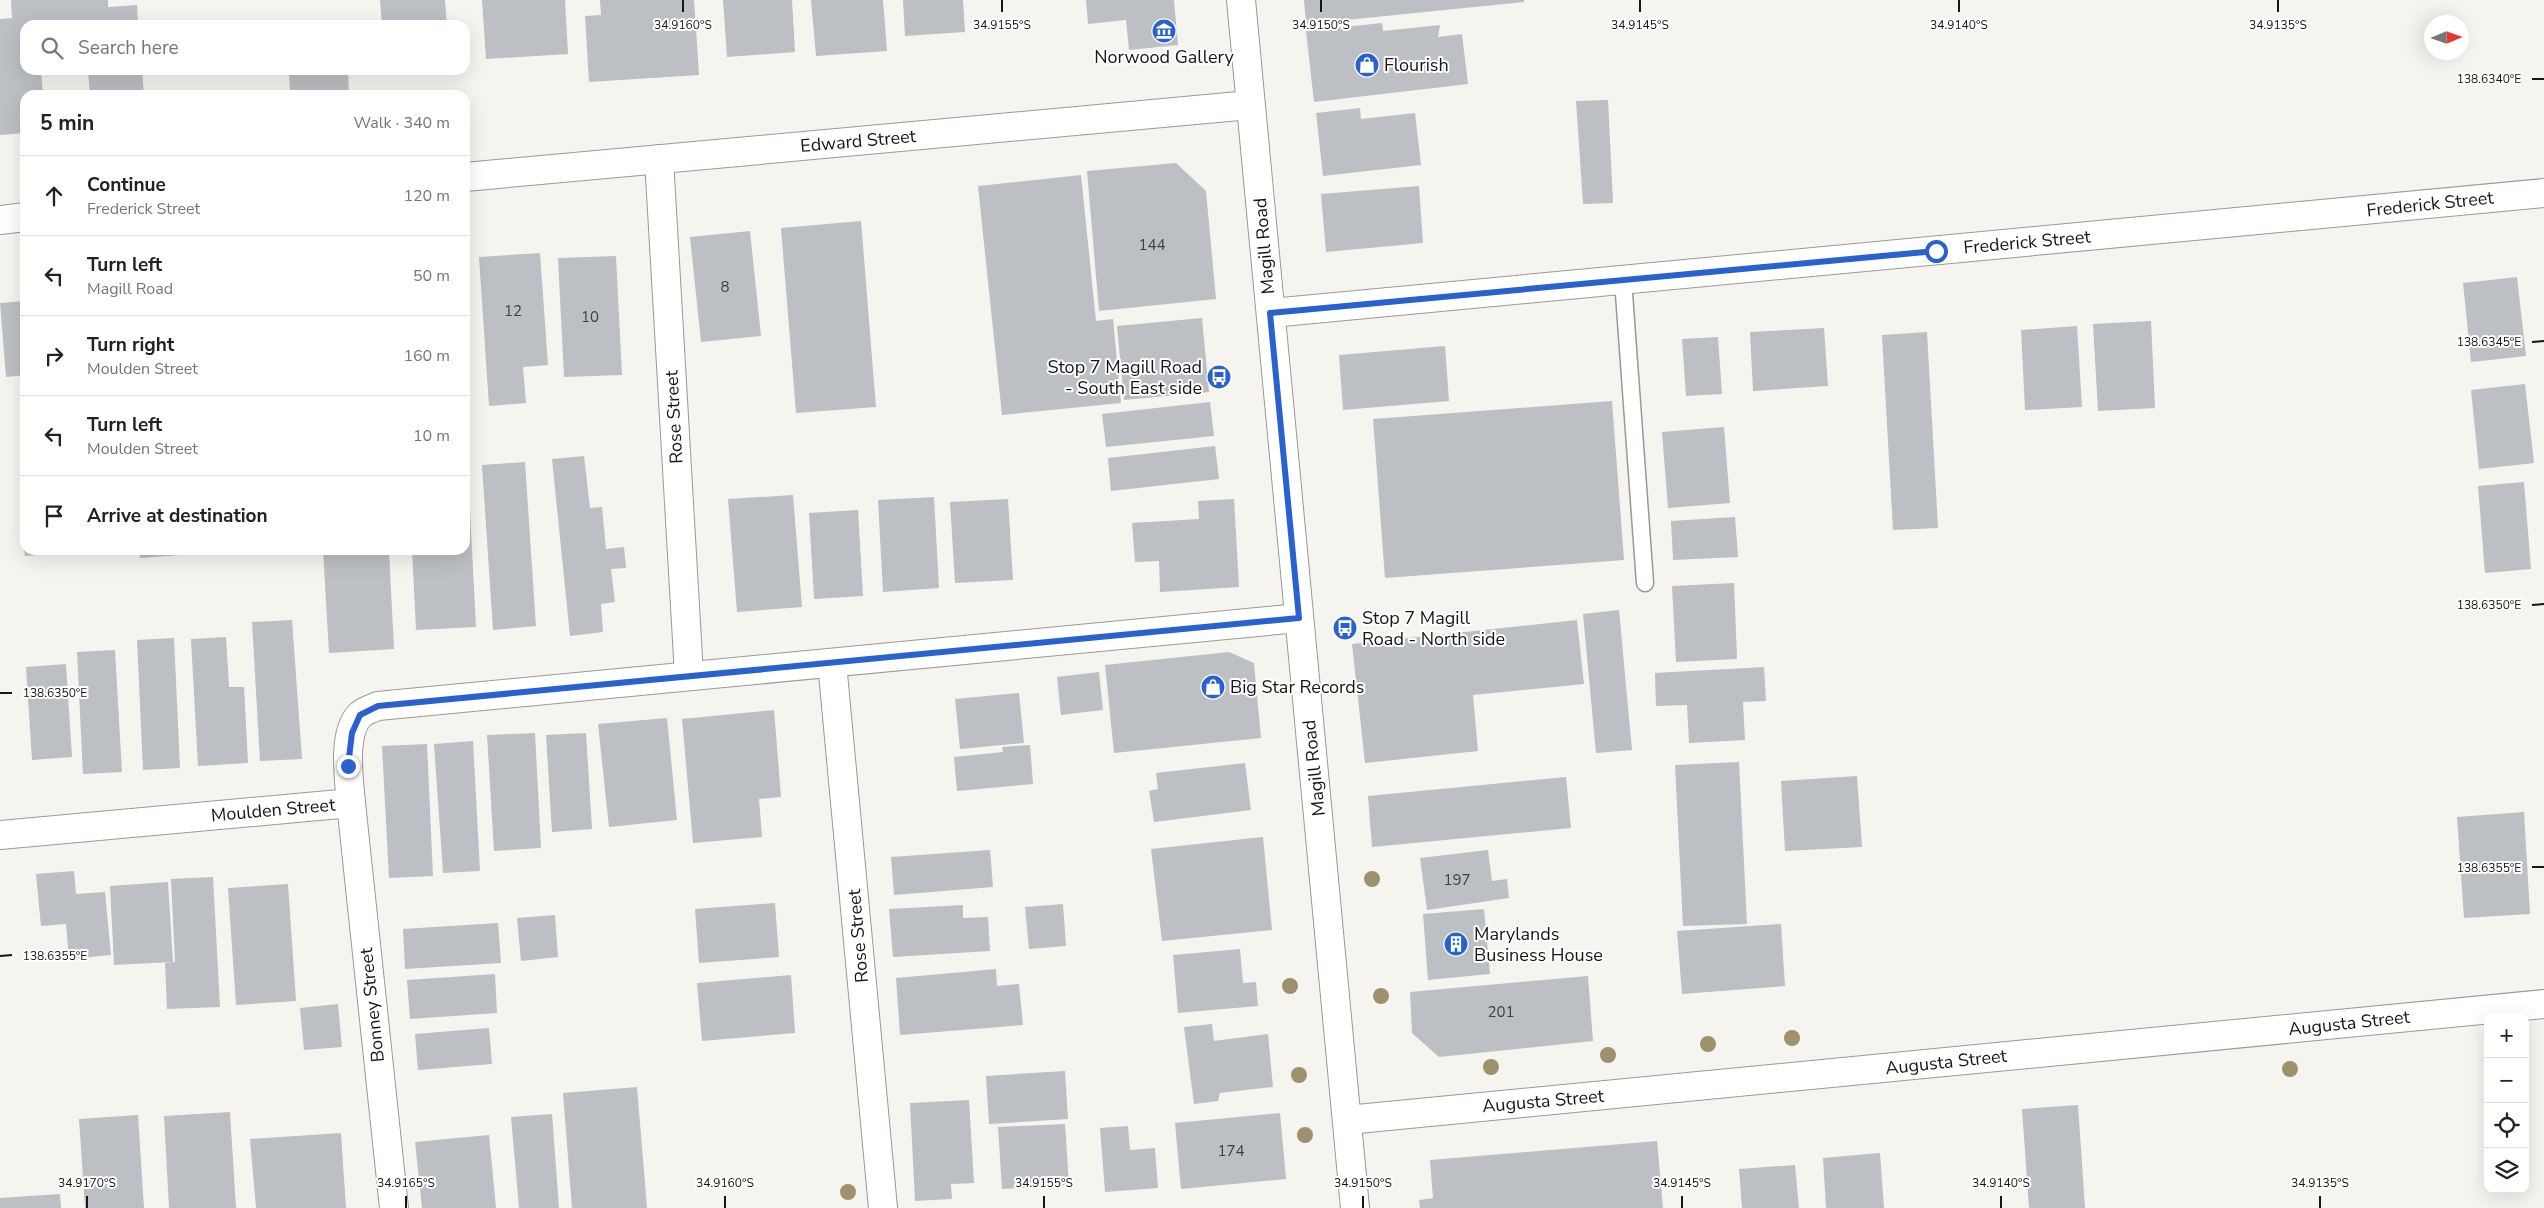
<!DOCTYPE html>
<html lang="en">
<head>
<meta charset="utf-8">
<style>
	body { margin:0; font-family:"Nunito Sans",sans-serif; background:#f6f6f6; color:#222 }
	.controls { position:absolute; right:15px; bottom:15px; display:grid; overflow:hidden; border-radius:10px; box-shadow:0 5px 20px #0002 }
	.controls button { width:45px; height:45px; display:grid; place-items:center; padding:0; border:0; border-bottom:1px solid #e0e0e0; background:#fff; color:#222; font:25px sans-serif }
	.compass { position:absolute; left:2424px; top:15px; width:45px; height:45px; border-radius:50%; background:#fff; box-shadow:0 5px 20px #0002; rotate:88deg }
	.stop { position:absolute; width:15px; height:15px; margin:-11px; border:4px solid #2961cf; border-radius:50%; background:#fff }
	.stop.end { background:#2961cf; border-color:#fff; box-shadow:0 1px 5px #0008 }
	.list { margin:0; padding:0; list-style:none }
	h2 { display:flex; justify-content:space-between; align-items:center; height:65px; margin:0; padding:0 20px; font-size:21px }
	h2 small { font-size:16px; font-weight:400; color:#767676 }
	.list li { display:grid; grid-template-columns:32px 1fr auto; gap:15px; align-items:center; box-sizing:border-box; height:80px; padding:0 20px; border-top:1px solid #e0e0e0 }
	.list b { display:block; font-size:19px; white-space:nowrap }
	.list p { margin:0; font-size:16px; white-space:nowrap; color:#767676 }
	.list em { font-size:16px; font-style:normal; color:#767676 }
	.icon { flex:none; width:28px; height:28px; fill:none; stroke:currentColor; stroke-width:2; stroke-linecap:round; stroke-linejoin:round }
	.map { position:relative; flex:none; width:2544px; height:1208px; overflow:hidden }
	.search { position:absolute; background:#fff; box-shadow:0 5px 20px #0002; left:20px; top:20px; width:450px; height:55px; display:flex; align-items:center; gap:12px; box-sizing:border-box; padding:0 18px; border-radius:15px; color:#767676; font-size:19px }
	.panel { position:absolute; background:#fff; box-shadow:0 5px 20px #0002; left:20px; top:90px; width:450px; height:465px; border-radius:15px }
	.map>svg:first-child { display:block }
	.building { fill:#bcbfc3 }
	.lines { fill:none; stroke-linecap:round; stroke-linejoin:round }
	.service-casing { stroke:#9c9995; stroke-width:19 }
	.minor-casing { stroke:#9c9995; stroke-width:30 }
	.secondary-casing { stroke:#9c9995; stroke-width:30 }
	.service { stroke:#fff; stroke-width:16 }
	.minor { stroke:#fff; stroke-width:28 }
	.secondary { stroke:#fff; stroke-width:28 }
	.tree { fill:#9f906e }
	.route { stroke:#2961cf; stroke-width:6 }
	.ticks { fill:none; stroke:#171615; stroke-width:2 }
	.labels { text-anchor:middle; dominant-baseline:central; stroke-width:4; stroke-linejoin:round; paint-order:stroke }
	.number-label { font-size:15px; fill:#404040 }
	.poi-label { font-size:18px; fill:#171615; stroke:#fff; text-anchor:start }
	.street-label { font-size:18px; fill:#171615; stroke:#fff }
	.ticks-label { font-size:12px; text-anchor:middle; fill:#171615; stroke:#fff; stroke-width:4; stroke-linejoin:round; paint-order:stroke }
</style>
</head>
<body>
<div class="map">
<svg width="2544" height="1208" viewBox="0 0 2544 1208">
	<rect width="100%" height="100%" fill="#f6f4ef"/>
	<!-- building -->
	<g class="building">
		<polygon points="11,0 108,0 108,7 137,5 138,25 25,25 25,70 41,70 43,95 25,95 25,133 0,135 0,19 12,18"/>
		<polygon points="380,0 445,0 447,25 382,25"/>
		<polygon points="482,0 565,0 568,54 486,59"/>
		<polygon points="600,0 694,0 699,75 589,82 585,16 601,15"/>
		<polygon points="723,0 792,0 795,52 727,57"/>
		<polygon points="811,0 883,0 887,51 816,56"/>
		<polygon points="903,0 963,0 965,32 905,36"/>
		<polygon points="1086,0 1174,0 1178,45 1129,50 1126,20 1088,24"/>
		<polygon points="1304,0 1524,0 1524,2 1306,24"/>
		<polygon points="1382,23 1383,31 1440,25 1438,37 1462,34 1468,84 1314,102 1306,31"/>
		<polygon points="88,70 142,70 144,95 90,95"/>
		<polygon points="289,70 348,70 349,95 290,95"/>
		<polygon points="1608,100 1613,203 1583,204 1576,101"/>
		<polygon points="1360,108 1361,119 1415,113 1421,165 1323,176 1316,113"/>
		<polygon points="1176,163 1206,191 1216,299 1099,311 1087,171"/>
		<polygon points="1081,175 1096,321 1113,319 1121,403 1002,415 978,186"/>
		<polygon points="1419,186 1423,243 1326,252 1321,194"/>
		<polygon points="861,221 876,407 796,413 781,228"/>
		<polygon points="750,231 761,336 701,342 690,237"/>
		<polygon points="540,253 548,365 523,367 526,403 489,406 479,257"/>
		<polygon points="616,256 622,375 564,377 558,258"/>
		<polygon points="2517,277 2526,356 2471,362 2463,283"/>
		<polygon points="25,301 25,375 6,377 0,303"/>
		<polygon points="1202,318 1209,392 1124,400 1117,326"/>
		<polygon points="2151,321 2155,408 2098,411 2093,324"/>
		<polygon points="2077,326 2082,407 2025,410 2021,330"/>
		<polygon points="1824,328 1828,386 1753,391 1750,332"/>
		<polygon points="1927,332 1938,528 1893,530 1882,335"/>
		<polygon points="1718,337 1722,394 1686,396 1682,339"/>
		<polygon points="1445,346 1449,401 1343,410 1339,355"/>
		<polygon points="2525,384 2534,463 2479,469 2471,390"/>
		<polygon points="1612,401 1624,560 1385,578 1373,419"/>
		<polygon points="1210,402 1214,436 1106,447 1102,414"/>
		<polygon points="1724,427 1730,503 1668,508 1662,432"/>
		<polygon points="1215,446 1219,479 1111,491 1108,458"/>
		<polygon points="584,456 590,508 602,507 606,549 624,547 626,568 611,569 615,602 601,604 603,632 570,636 552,459"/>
		<polygon points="525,462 536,626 493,630 482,465"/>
		<polygon points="2524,482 2531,569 2485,573 2478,486"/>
		<polygon points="793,495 802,607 737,612 728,499"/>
		<polygon points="934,497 939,588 883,592 878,500"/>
		<polygon points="1008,499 1013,580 955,583 950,502"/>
		<polygon points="1234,499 1239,587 1160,592 1159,561 1135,562 1132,523 1199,519 1198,501"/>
		<polygon points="25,501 25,540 24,540 21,502"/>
		<polygon points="858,510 863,596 814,599 809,513"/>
		<polygon points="465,511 470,511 476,627 416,630 412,550 465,550"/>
		<polygon points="1735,517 1738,557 1673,560 1671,521"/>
		<polygon points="24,550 90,550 90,551 25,556"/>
		<polygon points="140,550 234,550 234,551 140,558"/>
		<polygon points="323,550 389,550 394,649 329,653"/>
		<polygon points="1734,583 1737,659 1676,662 1672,586"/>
		<polygon points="1619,610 1632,750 1596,753 1583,614"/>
		<polygon points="292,620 302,759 260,761 252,622"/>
		<polygon points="1577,620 1584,684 1473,695 1478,751 1365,763 1352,644"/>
		<polygon points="226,637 229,687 244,687 248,763 198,766 191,639"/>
		<polygon points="174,638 180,768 143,770 137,640"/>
		<polygon points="115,650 122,772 83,774 77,652"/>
		<polygon points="1229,652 1254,663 1261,738 1114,753 1105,665"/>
		<polygon points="66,664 72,757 32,760 26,667"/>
		<polygon points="1764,667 1766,701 1743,702 1745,740 1689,743 1687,705 1656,706 1655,673"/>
		<polygon points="1099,672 1103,710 1061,715 1057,677"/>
		<polygon points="1019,693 1024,743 960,749 955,699"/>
		<polygon points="774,710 781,797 759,799 762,837 693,843 682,719"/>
		<polygon points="667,718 677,820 609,827 598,724"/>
		<polygon points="535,733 541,848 494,851 487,735"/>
		<polygon points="586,733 592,829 552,832 546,735"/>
		<polygon points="473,741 480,871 443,873 434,744"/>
		<polygon points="427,744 433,876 389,878 382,746"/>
		<polygon points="1030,745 1033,784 957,791 954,757 1003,752 1002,747"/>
		<polygon points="1739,762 1747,924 1683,926 1675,765"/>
		<polygon points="1245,763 1251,810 1154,822 1149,791 1158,789 1156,773"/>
		<polygon points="1857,776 1862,847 1785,851 1781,781"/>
		<polygon points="1566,777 1571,828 1372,847 1368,796"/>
		<polygon points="2524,812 2530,914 2464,918 2457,817"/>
		<polygon points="1263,837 1272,930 1162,941 1151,849"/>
		<polygon points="990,850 993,887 894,895 891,857"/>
		<polygon points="1488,850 1492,881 1507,879 1509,898 1427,910 1420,858"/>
		<polygon points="74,871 76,894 105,892 111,955 69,959 66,924 41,926 36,874"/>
		<polygon points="213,877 220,1007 167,1009 165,963 175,962 171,879"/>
		<polygon points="168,882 173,962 114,965 110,886"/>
		<polygon points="288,884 296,1001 236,1005 228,888"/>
		<polygon points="775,903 779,957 699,963 695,909"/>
		<polygon points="1063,904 1066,946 1029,949 1025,907"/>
		<polygon points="963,905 963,918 988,917 990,951 893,957 889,909"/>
		<polygon points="1484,909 1490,974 1428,980 1423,914"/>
		<polygon points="555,915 558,957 521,961 517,918"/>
		<polygon points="498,923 501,963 405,969 403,929"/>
		<polygon points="1781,924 1785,986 1682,994 1677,931"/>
		<polygon points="1240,949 1243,983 1256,982 1258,1006 1178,1013 1173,955"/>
		<polygon points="996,969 997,986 1019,984 1023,1025 900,1035 896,978"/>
		<polygon points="495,974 497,1013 410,1019 407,980"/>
		<polygon points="791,975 795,1033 702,1041 697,983"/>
		<polygon points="1588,976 1593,1041 1439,1057 1412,1033 1410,992"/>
		<polygon points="338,1004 342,1047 304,1050 300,1008"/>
		<polygon points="1212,1024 1214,1041 1268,1034 1273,1087 1220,1093 1218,1101 1194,1104 1184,1027"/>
		<polygon points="489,1028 492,1064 418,1070 415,1034"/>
		<polygon points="1065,1071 1068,1119 989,1124 986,1076"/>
		<polygon points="637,1087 647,1208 572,1208 563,1093"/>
		<polygon points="969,1100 974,1183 951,1184 952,1199 915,1201 910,1103"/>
		<polygon points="2078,1105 2085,1208 2029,1208 2022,1109"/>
		<polygon points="230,1112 236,1208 169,1208 164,1116"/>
		<polygon points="1280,1113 1286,1179 1181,1189 1175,1123"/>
		<polygon points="552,1114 559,1208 519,1208 511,1117"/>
		<polygon points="138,1115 144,1208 85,1208 79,1119"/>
		<polygon points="1065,1124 1069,1185 1002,1189 998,1127"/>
		<polygon points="1128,1126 1130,1150 1155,1148 1158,1188 1105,1192 1100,1128"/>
		<polygon points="341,1133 346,1208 256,1208 250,1139"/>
		<polygon points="489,1135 496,1208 422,1208 415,1142"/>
		<polygon points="1657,1141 1663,1208 1420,1208 1419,1200 1433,1198 1430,1160"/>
		<polygon points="1880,1153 1884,1208 1826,1208 1823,1158"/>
		<polygon points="1795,1165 1799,1208 1742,1208 1739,1169"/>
		<polygon points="60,1194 61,1208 0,1208 0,1198"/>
	</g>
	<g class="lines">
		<defs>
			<polyline id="service" points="1623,280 1645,583"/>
			<g id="minor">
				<polyline points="659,159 689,675"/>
				<polyline points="465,177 1250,105"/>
				<polyline points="0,220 25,217"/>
				<polyline points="1271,313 2544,193"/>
				<polyline points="832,663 883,1208"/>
				<polyline points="351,803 394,1208"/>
				<path d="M 0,835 L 351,803 C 349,780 342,733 360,715 C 364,711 373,708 378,706 L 1299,618"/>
				<polyline points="1347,1120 2544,1004"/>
			</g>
			<polyline id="secondary" points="1241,0 1355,1208"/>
		</defs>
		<!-- service casing -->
		<use href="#service" class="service-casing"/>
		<!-- minor casing -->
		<use href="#minor" class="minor-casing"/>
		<!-- secondary casing -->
		<use href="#secondary" class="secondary-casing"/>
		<!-- service -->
		<use href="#service" class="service"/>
		<!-- minor -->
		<use href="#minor" class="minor"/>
		<!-- secondary -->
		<use href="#secondary" class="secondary"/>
	</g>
	<!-- trees -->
	<g class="tree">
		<circle cx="1372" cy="879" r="8"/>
		<circle cx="1290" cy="986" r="8"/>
		<circle cx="1381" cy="996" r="8"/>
		<circle cx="1792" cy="1038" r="8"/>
		<circle cx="1708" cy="1044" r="8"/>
		<circle cx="1608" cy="1055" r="8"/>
		<circle cx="1491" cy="1067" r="8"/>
		<circle cx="2290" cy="1069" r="8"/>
		<circle cx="1299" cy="1075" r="8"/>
		<circle cx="1305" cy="1135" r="8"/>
		<circle cx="848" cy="1192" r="8"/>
	</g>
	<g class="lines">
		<!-- route -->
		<polyline class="route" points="348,766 352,733 360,715 378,706 1299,618 1270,313 1936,251"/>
	</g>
	<!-- ticks -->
	<path class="ticks" d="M 683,0 L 683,12M 1002,0 L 1002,12M 1321,0 L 1321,12M 1640,0 L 1640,12M 1959,0 L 1959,12M 2278,0 L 2278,12M 2532,79 L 2544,79M 2532,342 L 2544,341M 2532,605 L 2544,604M 0,693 L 12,693M 2532,867 L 2544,867M 0,956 L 12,955M 87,1196 L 87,1208M 406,1196 L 406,1208M 725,1196 L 725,1208M 1044,1196 L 1044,1208M 1363,1196 L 1363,1208M 1682,1196 L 1682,1208M 2001,1196 L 2001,1208M 2320,1196 L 2320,1208"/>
	<!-- icons -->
	<defs>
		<symbol id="museum-disc" viewBox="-11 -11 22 22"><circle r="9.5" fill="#2961cf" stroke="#fff"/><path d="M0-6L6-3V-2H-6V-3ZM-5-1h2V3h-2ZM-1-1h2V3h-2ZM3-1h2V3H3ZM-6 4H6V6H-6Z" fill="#fff"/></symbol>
		<symbol id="shop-disc" viewBox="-11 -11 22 22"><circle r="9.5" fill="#2961cf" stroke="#fff"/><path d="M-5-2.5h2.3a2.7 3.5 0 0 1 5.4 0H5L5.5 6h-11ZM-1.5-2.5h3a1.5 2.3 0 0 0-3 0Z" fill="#fff"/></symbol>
		<symbol id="bus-disc" viewBox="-11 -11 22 22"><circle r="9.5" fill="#2961cf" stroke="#fff"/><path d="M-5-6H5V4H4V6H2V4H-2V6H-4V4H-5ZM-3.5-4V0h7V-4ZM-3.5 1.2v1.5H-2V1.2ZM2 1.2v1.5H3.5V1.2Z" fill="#fff"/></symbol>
		<symbol id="building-disc" viewBox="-11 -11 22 22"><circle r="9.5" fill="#2961cf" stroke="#fff"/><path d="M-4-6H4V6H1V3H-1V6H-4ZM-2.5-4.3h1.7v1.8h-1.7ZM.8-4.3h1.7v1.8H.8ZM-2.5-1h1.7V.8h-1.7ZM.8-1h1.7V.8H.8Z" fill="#fff"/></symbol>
	</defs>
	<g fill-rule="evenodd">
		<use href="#museum-disc" x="1150" y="17" width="28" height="28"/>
		<use href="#shop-disc" x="1353" y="51" width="28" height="28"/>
		<use href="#bus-disc" x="1205" y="363" width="28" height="28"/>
		<use href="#bus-disc" x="1331" y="614" width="28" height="28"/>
		<use href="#shop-disc" x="1199" y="673" width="28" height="28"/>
		<use href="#building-disc" x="1442" y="930" width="28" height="28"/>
	</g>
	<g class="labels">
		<!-- number labels -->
		<g class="number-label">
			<text x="1152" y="245">144</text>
			<text x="725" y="287">8</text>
			<text x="513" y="311">12</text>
			<text x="590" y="317">10</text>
			<text x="1457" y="880">197</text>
			<text x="1501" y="1012">201</text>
			<text x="1231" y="1151">174</text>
		</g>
		<!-- poi labels -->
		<g class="poi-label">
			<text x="1164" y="57" text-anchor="middle">Norwood Gallery</text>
			<text x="1384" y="65">Flourish</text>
			<text x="1202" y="367" text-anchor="end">Stop 7 Magill Road<tspan x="1202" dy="21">- South East side</tspan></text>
			<text x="1362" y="618">Stop 7 Magill<tspan x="1362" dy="21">Road - North side</tspan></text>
			<text x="1230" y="687">Big Star Records</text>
			<text x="1474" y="934">Marylands<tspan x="1474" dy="21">Business House</tspan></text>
		</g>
		<!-- street labels -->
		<g class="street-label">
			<text transform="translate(858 141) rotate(-5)">Edward Street</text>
			<text transform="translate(2430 204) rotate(-6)">Frederick Street</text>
			<text transform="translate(2027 242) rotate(-5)">Frederick Street</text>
			<text transform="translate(1264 246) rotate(-95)">Magill Road</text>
			<text transform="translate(674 417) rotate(-93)">Rose Street</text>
			<text transform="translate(1314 768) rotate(-96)">Magill Road</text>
			<text transform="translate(273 810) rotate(-5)">Moulden Street</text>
			<text transform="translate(858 936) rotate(-95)">Rose Street</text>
			<text transform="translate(372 1005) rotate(-96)">Bonney Street</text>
			<text transform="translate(2349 1023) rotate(-6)">Augusta Street</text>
			<text transform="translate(1946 1062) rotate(-6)">Augusta Street</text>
			<text transform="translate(1543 1101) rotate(-5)">Augusta Street</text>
		</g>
	</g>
	<g class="ticks-label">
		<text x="683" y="29">34.9160°S</text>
		<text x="1002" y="29">34.9155°S</text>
		<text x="1321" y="29">34.9150°S</text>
		<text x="1640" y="29">34.9145°S</text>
		<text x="1959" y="29">34.9140°S</text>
		<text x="2278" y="29">34.9135°S</text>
		<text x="2489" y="83">138.6340°E</text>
		<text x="2489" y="346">138.6345°E</text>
		<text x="2489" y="609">138.6350°E</text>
		<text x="55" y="697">138.6350°E</text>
		<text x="2489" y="872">138.6355°E</text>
		<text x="55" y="960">138.6355°E</text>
		<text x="87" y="1187">34.9170°S</text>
		<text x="406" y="1187">34.9165°S</text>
		<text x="725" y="1187">34.9160°S</text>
		<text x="1044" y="1187">34.9155°S</text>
		<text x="1363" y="1187">34.9150°S</text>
		<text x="1682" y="1187">34.9145°S</text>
		<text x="2001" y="1187">34.9140°S</text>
		<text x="2320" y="1187">34.9135°S</text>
	</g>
</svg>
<div class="controls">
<button>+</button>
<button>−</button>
<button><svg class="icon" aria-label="locate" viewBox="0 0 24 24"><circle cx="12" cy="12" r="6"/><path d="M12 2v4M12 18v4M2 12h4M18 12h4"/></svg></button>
<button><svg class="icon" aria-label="layers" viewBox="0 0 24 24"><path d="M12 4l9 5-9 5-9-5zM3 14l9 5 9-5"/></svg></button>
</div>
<svg class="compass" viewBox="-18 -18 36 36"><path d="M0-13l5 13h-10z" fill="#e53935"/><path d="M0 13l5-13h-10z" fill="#767676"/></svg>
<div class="stop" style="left:1936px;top:251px"></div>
<div class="stop end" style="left:348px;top:766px"></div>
<div class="search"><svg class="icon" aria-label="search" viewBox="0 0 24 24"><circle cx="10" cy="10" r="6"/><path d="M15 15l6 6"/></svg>Search here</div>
<section class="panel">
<h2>5 min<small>Walk · 340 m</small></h2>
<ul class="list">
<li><svg class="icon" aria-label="ahead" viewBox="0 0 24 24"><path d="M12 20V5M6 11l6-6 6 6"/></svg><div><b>Continue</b><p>Frederick Street</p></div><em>120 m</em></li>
<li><svg class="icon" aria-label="left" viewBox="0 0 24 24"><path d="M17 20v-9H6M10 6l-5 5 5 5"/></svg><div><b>Turn left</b><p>Magill Road</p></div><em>50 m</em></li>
<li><svg class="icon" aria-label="right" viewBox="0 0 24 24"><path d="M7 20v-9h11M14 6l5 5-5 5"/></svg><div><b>Turn right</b><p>Moulden Street</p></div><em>160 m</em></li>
<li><svg class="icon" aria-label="left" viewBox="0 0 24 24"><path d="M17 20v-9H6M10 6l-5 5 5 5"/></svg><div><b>Turn left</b><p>Moulden Street</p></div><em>10 m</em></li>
<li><svg class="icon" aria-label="arrive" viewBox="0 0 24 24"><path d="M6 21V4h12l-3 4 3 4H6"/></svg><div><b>Arrive at destination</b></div></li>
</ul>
</section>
</div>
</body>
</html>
